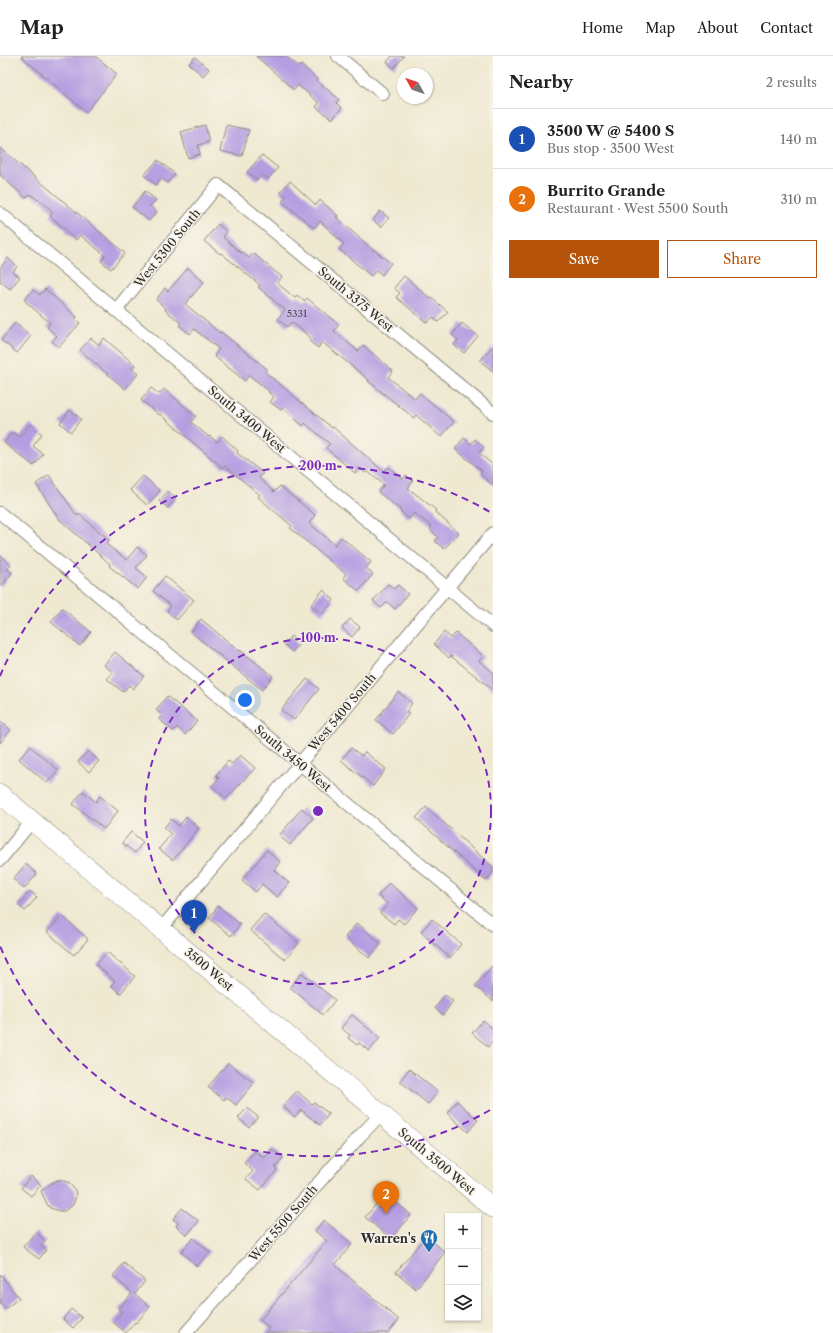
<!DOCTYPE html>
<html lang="en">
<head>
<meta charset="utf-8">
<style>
	body { margin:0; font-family:"Libre Caslon Text",serif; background:#f2f2f2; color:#202124 }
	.controls { position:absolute; right:12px; bottom:12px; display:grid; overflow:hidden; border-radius:0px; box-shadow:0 1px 3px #0004 }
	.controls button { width:36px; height:36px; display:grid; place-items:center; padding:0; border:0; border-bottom:1px solid #e0e0e0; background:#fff; color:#202124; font:20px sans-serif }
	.compass { position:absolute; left:397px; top:12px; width:36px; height:36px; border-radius:50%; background:#fff; box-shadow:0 1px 3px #0004; rotate:310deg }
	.you { position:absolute; left:245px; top:644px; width:14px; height:14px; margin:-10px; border:3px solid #fff; border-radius:50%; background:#1a73e8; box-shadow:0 0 0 6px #1a73e833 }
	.badge { display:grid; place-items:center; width:26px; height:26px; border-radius:50%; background:#b45309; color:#fff; font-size:13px; font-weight:700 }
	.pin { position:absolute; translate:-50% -33px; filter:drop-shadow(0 1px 2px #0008) }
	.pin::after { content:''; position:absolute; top:21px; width:14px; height:12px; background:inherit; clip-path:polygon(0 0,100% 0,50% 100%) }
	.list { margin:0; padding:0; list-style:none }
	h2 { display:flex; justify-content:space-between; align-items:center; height:52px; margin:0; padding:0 16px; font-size:17px }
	h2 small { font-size:13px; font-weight:400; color:#757577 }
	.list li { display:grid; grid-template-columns:26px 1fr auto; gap:12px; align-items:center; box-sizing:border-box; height:60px; padding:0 16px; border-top:1px solid #e0e0e0 }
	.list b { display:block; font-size:15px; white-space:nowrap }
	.list p { margin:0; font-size:13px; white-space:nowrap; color:#757577 }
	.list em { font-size:13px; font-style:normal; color:#757577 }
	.actions { display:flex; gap:8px; padding:12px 16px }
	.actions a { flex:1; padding:9px 0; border:1px solid #b45309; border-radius:0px; text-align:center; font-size:14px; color:#b45309 }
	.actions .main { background:#b45309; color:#fff }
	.icon { flex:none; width:22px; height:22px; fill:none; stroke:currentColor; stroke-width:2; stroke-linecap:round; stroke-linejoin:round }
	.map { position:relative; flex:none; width:493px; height:1277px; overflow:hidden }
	header { display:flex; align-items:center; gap:24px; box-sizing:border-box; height:56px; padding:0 20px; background:#fff; border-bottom:1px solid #e0e0e0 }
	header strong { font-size:19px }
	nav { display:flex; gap:22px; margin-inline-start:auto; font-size:14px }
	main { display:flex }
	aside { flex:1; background:#fff }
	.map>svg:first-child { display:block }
	.building { fill:#b59de1 }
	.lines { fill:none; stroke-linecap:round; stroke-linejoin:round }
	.minor-casing { stroke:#8d8a7e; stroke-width:14 }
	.primary-casing { stroke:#8d8a7e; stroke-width:20 }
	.minor { stroke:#fff; stroke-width:12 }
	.primary { stroke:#fff; stroke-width:19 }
	.ring { fill:none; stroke:#7b2cbf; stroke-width:2; stroke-dasharray:7 5 }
	.labels { text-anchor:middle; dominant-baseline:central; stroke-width:3; stroke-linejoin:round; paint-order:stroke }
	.number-label { font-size:10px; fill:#4e4858 }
	.street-label { font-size:12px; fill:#2b2b2b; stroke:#f7f3e8 }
	.poi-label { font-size:12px; font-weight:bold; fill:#2b2b2b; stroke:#f7f3e8; text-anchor:end }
	.centre { fill:#7b2cbf; stroke:#f7f3e8; stroke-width:2 }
	.ring-label { font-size:12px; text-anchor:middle; font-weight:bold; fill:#7b2cbf; stroke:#f7f3e8; stroke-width:3; stroke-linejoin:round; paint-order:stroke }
</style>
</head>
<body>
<header>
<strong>Map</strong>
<nav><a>Home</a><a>Map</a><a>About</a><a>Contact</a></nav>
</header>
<main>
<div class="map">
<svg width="493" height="1277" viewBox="0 0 493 1277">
	<rect width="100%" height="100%" fill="#f7f3e8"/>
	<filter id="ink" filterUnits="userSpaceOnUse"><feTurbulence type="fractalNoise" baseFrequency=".025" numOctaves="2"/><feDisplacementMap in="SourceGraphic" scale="8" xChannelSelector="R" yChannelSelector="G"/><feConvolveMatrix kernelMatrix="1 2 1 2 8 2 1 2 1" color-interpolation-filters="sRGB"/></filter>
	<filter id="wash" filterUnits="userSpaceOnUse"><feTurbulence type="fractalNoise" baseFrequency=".012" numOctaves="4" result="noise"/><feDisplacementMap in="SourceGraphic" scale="16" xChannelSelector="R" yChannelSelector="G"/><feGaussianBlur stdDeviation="0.9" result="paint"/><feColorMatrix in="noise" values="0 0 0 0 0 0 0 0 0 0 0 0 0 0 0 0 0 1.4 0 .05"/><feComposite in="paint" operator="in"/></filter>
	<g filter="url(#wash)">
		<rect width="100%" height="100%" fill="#efe9d1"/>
		<g id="blocks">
			<!-- building -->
			<g class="building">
				<polygon points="21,0 95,0 117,18 86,56"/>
				<polygon points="256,0 286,0 299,11 301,9 318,24 317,25 339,43 336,47 342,52 332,63 316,51 319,47 298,29 294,34"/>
				<polygon points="392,0 404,0 394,12 387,6"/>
				<polygon points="195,1 209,13 203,20 189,8"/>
				<polygon points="205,69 209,86 198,89 200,98 188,102 181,76"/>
				<polygon points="226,69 249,74 242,100 220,95"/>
				<polygon points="0,92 125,197 111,213 101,205 105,200 100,195 80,179 76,184 66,176 67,175 50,160 53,156 39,143 38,144 30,138 26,142 0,119"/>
				<polygon points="262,99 278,112 268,123 262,118 257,124 247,116"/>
				<polygon points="158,104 175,118 167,127 161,122 156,129 144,119"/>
				<polygon points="290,125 316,149 320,144 338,160 336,161 374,195 374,194 391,207 382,219 376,214 371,220 339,193 344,188 320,165 314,172 282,145 286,141 280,136"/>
				<polygon points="145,135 156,144 150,150 157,156 149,165 132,151"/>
				<polygon points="380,155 389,162 381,171 373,164"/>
				<polygon points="218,168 227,176 223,181 241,197 242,196 249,202 253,197 273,214 282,221 277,227 295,242 297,239 304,245 307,242 339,269 334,275 341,281 358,295 363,289 393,315 388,321 415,343 420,337 454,366 441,381 416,359 414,362 368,325 369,324 322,286 318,292 309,285 311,282 292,266 287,271 278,263 285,254 258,231 260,229 221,197 220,198 204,185"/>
				<polygon points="8,202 17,210 13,216 20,221 10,233 0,225 0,212"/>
				<polygon points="188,212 204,226 185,248 220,277 221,276 267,313 265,316 332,372 333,371 384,416 388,411 403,423 406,419 413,425 408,432 436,454 435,456 459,477 444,493 435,485 438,481 430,473 432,471 414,457 409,463 400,455 401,454 378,436 384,429 367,415 365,417 359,412 355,417 326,392 330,388 311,372 305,367 303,370 283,352 281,354 270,346 274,341 268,336 269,335 249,319 245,325 214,300 219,293 194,273 190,278 179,269 181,267 165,254 166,252 156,244 165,232 168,235"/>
				<polygon points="404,220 431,243 432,242 448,256 438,266 433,261 427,267 396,241 400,237 394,232"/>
				<polygon points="45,233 77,261 75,263 80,267 59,291 52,285 57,280 47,271 50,267 24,244 33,234 40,239"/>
				<polygon points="15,267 31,280 17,297 1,284"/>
				<polygon points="462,267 478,280 464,297 454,289 458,284 452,279"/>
				<polygon points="91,282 99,289 104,282 135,309 132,313 138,318 125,333 80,294"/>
				<polygon points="493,290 493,315 480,305"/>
				<polygon points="151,332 159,338 164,333 196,360 191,366 209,381 210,380 217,386 222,380 238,395 237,397 263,417 259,422 274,436 280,430 315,459 309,467 335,489 341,481 371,506 366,512 373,518 359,535 343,522 346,518 290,472 292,470 258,441 260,439 225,410 223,412 160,358 159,359 141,344"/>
				<polygon points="70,354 81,363 71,376 60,367"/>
				<polygon points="30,368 42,378 33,390 43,398 34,410 4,387 13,376 20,381"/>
				<polygon points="464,382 471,388 475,383 484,391 479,397 493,409 493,429 480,418 482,415 455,393"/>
				<polygon points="49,419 77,460 79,458 109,484 106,488 127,504 137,491 147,499 136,512 147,521 138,533 109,510 110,508 59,463 36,428"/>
				<polygon points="143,420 160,435 147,449 130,434"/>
				<polygon points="168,435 176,443 168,452 159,445"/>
				<polygon points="0,499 11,509 7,513 12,517 0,531"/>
				<polygon points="165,520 194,544 177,564 167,555 171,550 153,535"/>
				<polygon points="388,528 394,533 398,529 408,538 395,553 387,546 381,552 373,545"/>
				<polygon points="323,534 334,544 322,558 311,549"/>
				<polygon points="62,552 91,576 80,590 51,566"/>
				<polygon points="201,563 239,595 240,594 273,620 262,634 191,576"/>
				<polygon points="350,563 360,571 352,581 342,572"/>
				<polygon points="444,576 451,582 456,577 483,600 479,605 493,616 493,634 451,600 449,602 434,588"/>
				<polygon points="291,580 299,588 292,596 284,588"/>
				<polygon points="115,596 144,620 133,633 129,629 123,636 107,623 113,616 104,609"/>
				<polygon points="307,623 319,633 294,664 281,654"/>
				<polygon points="398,636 412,647 406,656 409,658 393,678 376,664"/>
				<polygon points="167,640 197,665 185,679 177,671 173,675 159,663 162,659 156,654"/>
				<polygon points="0,665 11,674 0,687"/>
				<polygon points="30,690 58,714 47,727 19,703"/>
				<polygon points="351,692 362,700 365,696 386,713 373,730 341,704"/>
				<polygon points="88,695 99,705 89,716 78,706"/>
				<polygon points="240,699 255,712 226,743 212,730 219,722 216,719 228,705 232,708"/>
				<polygon points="83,735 96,746 100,740 118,755 104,773 73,748"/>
				<polygon points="426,751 493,811 493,816 486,825 416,762"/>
				<polygon points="302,752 313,762 290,789 279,780"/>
				<polygon points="186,761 199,772 173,804 159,793 171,778 164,772 171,763 179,770"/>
				<polygon points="131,776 143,786 135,797 122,787"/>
				<polygon points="267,794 280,806 274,814 289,827 277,841 262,828 256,836 242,824"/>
				<polygon points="26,808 37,818 24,833 13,823"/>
				<polygon points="389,827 418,852 404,868 398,863 394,868 380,857 388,848 378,840"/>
				<polygon points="30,835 37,841 25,855 18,849"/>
				<polygon points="218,850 240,868 231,880 209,862"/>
				<polygon points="264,858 299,887 285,904 250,874"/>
				<polygon points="62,860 88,883 74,899 47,876"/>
				<polygon points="432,863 461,888 450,902 421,876"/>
				<polygon points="357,867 381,888 369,902 345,881"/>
				<polygon points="107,896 135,920 120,938 111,929 115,925 96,909"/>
				<polygon points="493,909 493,945 475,930"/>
				<polygon points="302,917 335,944 323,959 290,931"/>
				<polygon points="445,939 453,945 443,959 435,952"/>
				<polygon points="352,959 380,982 369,995 359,987 357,989 348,982 350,979 341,972"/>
				<polygon points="483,964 493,973 493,985 488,991 472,977"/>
				<polygon points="228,1007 254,1027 236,1049 226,1041 224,1044 208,1031"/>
				<polygon points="409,1013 438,1036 428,1048 400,1025"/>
				<polygon points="297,1035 312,1048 314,1046 329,1058 320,1069 301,1054 295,1061 283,1050"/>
				<polygon points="457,1045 478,1064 468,1076 447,1057"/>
				<polygon points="247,1052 258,1061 249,1071 238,1062"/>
				<polygon points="272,1093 283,1102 275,1112 277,1114 260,1134 246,1123 253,1115 244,1107 255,1095 264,1102"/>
				<polygon points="31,1120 41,1129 31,1140 21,1132"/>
				<polygon points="58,1124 68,1126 75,1134 76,1140 73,1149 64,1155 60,1155 50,1152 47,1148 41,1135 53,1126"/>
				<polygon points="386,1137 411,1159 391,1183 365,1161"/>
				<polygon points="182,1152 199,1165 187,1179 176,1170 178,1167 173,1163"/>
				<polygon points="324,1164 352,1188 335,1209 399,1264 388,1277 265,1277 269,1272 260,1264 327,1185 315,1175"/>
				<polygon points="36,1176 46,1185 41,1190 46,1194 39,1203 23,1191"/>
				<polygon points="426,1180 445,1196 416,1233 396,1216"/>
				<polygon points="193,1182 210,1196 197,1210 181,1196"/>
				<polygon points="124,1207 145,1225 135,1238 150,1251 136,1267 135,1266 126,1277 113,1266 122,1256 118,1253 132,1237 113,1220"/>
				<polygon points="0,1218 19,1242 5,1253 0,1247"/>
				<polygon points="71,1253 82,1262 73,1272 63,1263"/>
			</g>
		</g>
	</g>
	<g filter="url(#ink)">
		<use href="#blocks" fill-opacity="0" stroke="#8d8a7e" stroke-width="1"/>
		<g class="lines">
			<defs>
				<g id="minor">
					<polyline points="338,0 383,38"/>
					<polyline points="0,157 493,570"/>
					<polyline points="116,254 218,129 493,357"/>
					<polyline points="0,457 493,869"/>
					<polyline points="0,804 32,765"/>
					<polyline points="161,873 493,477"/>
					<polyline points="186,1277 360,1080 381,1058"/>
				</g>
				<polyline id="primary" points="0,738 493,1152"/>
			</defs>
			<!-- minor casing -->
			<use href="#minor" class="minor-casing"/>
			<!-- primary casing -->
			<use href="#primary" class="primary-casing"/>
			<!-- minor -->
			<use href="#minor" class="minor"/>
			<!-- primary -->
			<use href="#primary" class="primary"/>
		</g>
	</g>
	<!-- distance rings -->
	<g class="ring">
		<circle cx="318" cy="755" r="173"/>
		<path d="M490 1054A345 345 0 0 1 0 890M0 620A345 345 0 0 1 490 456"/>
	</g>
	<!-- icons -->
	<defs>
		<symbol id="restaurant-pin" viewBox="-11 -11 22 30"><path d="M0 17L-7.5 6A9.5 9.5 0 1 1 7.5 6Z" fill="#1f6fb2" stroke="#f7f3e8"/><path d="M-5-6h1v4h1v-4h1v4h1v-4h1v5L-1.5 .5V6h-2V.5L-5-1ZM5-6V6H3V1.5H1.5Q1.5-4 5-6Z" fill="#fff"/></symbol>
	</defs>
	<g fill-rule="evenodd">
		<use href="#restaurant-pin" x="419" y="1172" width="20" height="27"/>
	</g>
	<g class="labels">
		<!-- number labels -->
		<g class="number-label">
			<text x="297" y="257">5331</text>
		</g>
		<!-- street labels -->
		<g class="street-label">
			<text transform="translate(167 192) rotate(-51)">West 5300 South</text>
			<text transform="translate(356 243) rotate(40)">South 3375 West</text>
			<text transform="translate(247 363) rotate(40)">South 3400 West</text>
			<text transform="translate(342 656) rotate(-50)">West 5400 South</text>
			<text transform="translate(293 702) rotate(40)">South 3450 West</text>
			<text transform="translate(209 913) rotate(40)">3500 West</text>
			<text transform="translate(437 1105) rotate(40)">South 3500 West</text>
			<text transform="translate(283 1167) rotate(-49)">West 5500 South</text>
		</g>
		<!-- poi labels -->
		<g class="poi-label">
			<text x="416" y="1182">Warren's</text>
		</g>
	</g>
	<circle cx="318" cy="755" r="6" class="centre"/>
	<g class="ring-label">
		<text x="318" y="414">200 m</text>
		<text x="318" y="586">100 m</text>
	</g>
</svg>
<div class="controls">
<button>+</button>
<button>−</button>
<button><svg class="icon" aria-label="layers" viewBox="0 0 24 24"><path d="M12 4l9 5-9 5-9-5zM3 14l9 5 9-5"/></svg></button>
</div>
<svg class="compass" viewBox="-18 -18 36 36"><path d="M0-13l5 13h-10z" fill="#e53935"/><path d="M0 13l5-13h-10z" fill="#757577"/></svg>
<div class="you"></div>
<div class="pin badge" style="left:194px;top:877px;background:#1a4fb4">1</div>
<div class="pin badge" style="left:386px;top:1158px;background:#e8710a">2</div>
</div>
<aside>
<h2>Nearby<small>2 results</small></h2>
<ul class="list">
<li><span class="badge" style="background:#1a4fb4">1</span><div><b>3500 W @ 5400 S</b><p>Bus stop · 3500 West</p></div><em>140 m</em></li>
<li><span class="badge" style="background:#e8710a">2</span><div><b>Burrito Grande</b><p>Restaurant · West 5500 South</p></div><em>310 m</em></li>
</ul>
<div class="actions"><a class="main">Save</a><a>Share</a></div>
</aside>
</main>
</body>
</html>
